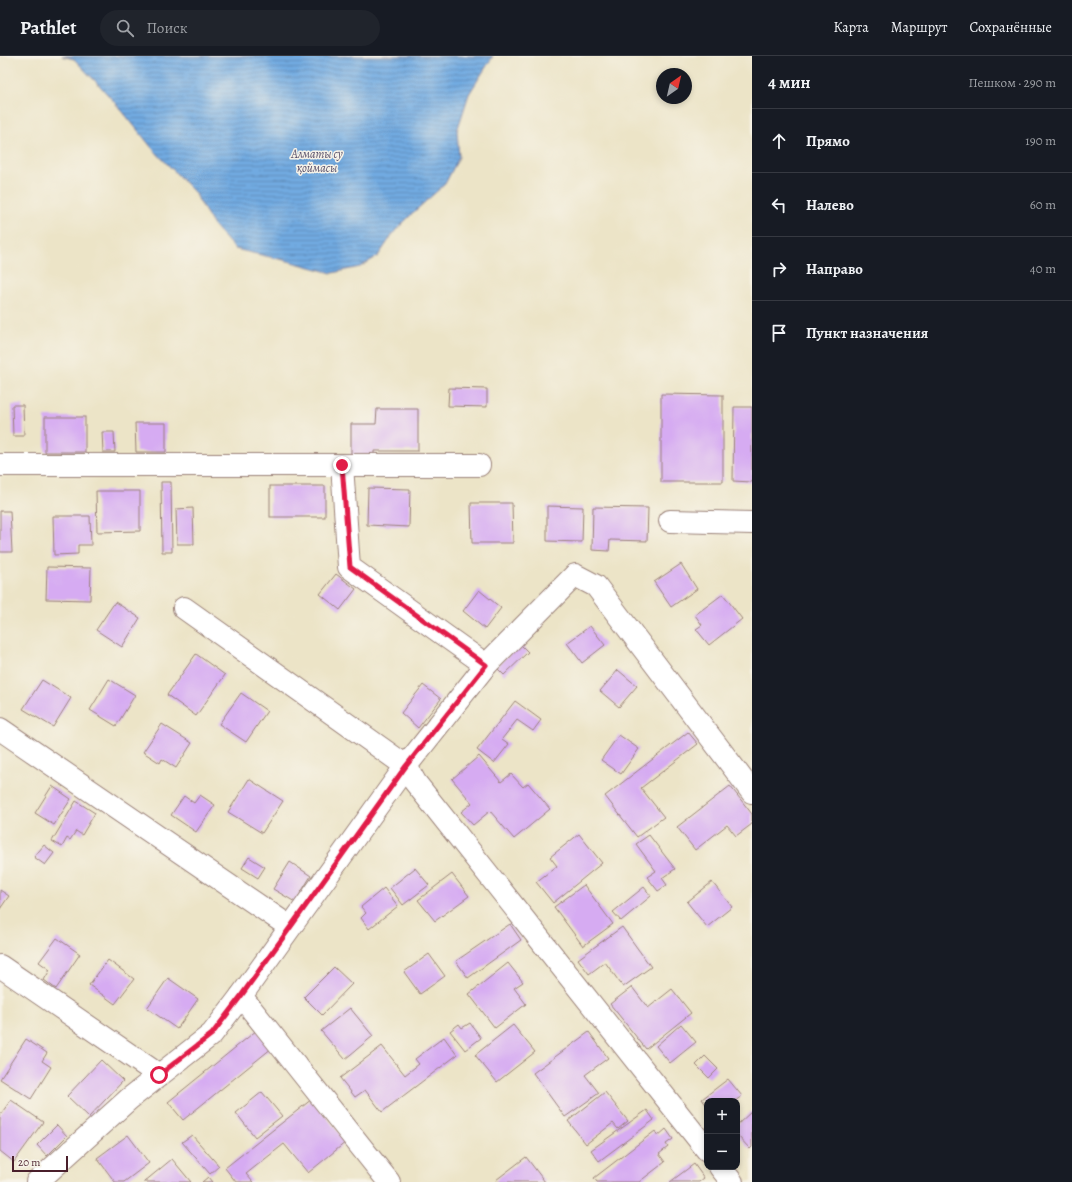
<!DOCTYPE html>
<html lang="ru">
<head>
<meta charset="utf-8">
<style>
	body { margin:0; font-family:Alegreya,serif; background:#20242c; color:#f1f3f6 }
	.controls { position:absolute; right:12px; bottom:12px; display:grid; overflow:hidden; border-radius:8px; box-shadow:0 2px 6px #0003 }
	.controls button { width:36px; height:36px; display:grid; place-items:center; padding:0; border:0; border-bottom:1px solid #363941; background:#171b24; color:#f1f3f6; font:20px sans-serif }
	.compass { position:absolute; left:656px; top:12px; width:36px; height:36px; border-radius:50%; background:#171b24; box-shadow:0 2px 6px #0003; rotate:34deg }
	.scale { position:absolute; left:12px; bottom:10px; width:56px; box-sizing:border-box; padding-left:4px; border:2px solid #4a1f2b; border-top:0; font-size:11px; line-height:14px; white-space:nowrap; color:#4a1f2b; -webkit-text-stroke:3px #f7f3e8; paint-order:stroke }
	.stop { position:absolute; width:12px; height:12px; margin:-9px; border:3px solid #e11d48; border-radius:50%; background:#fff }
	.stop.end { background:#e11d48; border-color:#fff; box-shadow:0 1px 4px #0008 }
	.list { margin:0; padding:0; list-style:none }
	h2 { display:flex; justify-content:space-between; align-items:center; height:52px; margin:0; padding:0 16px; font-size:17px }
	h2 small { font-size:13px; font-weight:400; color:#9ea1a6 }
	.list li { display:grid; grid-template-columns:26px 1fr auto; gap:12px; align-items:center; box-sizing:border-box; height:64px; padding:0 16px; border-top:1px solid #363941 }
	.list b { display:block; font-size:15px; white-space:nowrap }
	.list em { font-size:13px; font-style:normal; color:#9ea1a6 }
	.icon { flex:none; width:22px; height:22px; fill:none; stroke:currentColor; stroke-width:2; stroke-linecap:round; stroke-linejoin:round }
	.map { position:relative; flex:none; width:752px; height:1126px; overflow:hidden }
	header { display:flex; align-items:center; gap:24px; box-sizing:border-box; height:56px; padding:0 20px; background:#171b24; border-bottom:1px solid #363941 }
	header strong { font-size:19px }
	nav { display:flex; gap:22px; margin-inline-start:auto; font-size:14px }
	.search { width:280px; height:36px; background:#20242c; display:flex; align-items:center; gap:10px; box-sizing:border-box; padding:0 14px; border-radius:22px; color:#9ea1a6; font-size:15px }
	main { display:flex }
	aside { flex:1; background:#171b24 }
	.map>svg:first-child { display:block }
	.water { fill:url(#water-rules); stroke:#5e6486 }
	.building { fill:#d6abf2 }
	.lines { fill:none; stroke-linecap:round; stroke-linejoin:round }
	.minor-casing { stroke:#9b8279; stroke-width:24 }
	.minor { stroke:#fff; stroke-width:22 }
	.route { stroke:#e11d48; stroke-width:5 }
	.labels { text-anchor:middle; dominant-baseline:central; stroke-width:3; stroke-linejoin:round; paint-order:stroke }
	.water-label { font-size:12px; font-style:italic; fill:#58506b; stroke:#f7f3e8 }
</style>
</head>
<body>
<header>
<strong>Pathlet</strong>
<div class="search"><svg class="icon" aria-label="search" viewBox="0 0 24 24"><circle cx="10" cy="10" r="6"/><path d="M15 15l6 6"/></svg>Поиск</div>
<nav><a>Карта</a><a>Маршрут</a><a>Сохранённые</a></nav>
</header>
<main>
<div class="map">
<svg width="752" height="1126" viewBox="0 0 752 1126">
	<defs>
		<pattern id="water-rules" width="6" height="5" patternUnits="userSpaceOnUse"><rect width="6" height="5" fill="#71aae1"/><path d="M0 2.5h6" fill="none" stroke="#5f8ab7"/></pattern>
	</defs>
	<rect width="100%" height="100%" fill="#f7f3e8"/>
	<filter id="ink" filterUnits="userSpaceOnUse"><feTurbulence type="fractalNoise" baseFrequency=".025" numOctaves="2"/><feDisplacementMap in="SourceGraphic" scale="8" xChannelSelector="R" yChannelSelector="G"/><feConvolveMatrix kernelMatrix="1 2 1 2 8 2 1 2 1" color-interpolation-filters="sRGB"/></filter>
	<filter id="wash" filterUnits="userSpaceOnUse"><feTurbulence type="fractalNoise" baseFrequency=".012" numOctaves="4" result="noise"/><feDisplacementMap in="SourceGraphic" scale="16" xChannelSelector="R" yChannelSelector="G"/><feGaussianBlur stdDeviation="0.9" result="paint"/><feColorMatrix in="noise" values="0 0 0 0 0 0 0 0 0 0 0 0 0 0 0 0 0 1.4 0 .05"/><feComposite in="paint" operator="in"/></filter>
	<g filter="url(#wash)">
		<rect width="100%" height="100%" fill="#ece4c7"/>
		<!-- water -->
		<polygon class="water" points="62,0 493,0 469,38 457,75 459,101 445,128 416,154 395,175 378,200 360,211 332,217 288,205 235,193 214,170 194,136 152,92 123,56 101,31 74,3"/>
		<g id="blocks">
			<!-- building -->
			<g class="building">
				<polygon points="449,332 487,333 487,351 448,350"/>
				<polygon points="661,338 723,339 723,426 661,426"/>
				<polygon points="12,349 23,349 24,380 13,380"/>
				<polygon points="734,351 752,351 752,426 733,425"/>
				<polygon points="377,353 418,353 418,395 374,395 374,402 351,402 351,368 376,368"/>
				<rect x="45" y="361" width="40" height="35"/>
				<polygon points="135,367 166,367 166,396 136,396"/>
				<polygon points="102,376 114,376 115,396 103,396"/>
				<polygon points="161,426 171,426 172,496 162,496"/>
				<rect x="270" y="430" width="55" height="31"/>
				<polygon points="368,432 410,433 409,471 367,469"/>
				<polygon points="96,435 140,435 140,475 97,476"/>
				<polygon points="471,447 512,447 513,487 472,487"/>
				<polygon points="547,450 583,451 582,486 547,485"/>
				<polygon points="593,451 648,452 647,485 610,484 609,495 592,494"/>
				<polygon points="193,452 194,488 177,488 176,453"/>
				<polygon points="0,455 10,455 12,496 0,496"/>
				<polygon points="53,460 90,460 91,489 78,489 78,498 54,499"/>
				<polygon points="681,508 697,533 671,551 654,526"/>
				<polygon points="47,511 91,512 90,544 46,543"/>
				<polygon points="336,518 356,533 340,554 320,538"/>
				<polygon points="479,534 501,552 485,573 463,555"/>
				<polygon points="723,538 742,563 709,589 696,573 702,569 695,559"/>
				<polygon points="115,546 140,562 122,591 96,574"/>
				<polygon points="590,570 605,589 582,607 567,587"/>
				<polygon points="520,588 528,596 504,619 496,611"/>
				<polygon points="196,598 225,619 196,660 167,639"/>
				<polygon points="618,614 637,630 619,651 600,635"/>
				<polygon points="109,623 135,639 116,670 90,654"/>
				<polygon points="42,624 71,642 53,671 23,653"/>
				<polygon points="423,629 441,643 418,672 401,657"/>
				<polygon points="241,637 267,655 246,686 219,668"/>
				<polygon points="515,645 541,664 533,675 517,664 502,683 509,688 494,707 477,694"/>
				<polygon points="162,668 192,687 176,712 162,703 160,707 143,696"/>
				<polygon points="688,676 698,688 641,732 664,761 637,781 605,740"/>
				<polygon points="619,679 639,693 621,718 601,704"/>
				<polygon points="479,700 501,726 511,718 523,731 528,727 550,753 514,783 490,755 473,769 461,756 472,747 452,723"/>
				<polygon points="249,723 283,745 262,777 228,756"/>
				<polygon points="52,730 71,743 54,769 35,757"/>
				<polygon points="730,730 752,758 752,768 736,780 727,769 695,794 677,771"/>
				<polygon points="200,739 215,749 196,776 171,759 184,740 194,747"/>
				<polygon points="76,745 95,757 82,779 76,775 70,784 67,782 62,791 52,785"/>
				<polygon points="579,778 602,807 553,847 536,826 557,810 550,801"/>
				<polygon points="649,779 675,813 662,822 667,829 658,835 647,821 656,815 636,788"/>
				<polygon points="44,789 54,797 45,809 34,801"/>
				<polygon points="249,801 265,811 258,822 242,812"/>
				<polygon points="290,806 311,820 295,846 273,833"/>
				<polygon points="415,812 429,829 403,849 390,832"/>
				<polygon points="452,818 469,840 435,865 418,844"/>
				<polygon points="712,826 732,851 707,871 687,846"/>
				<polygon points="584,829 613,868 583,890 554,851"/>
				<polygon points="644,831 651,840 621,865 613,856"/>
				<polygon points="384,832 398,850 369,873 361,862 366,857 361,851"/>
				<polygon points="0,834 9,840 0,853"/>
				<polygon points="510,868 521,884 468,922 456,905"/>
				<polygon points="622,871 651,911 623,931 605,906 589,918 578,903"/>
				<polygon points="57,882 80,898 56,933 44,924 50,914 39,906"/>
				<polygon points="429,898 445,920 420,938 404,916"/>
				<polygon points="108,904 134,923 115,948 89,929"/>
				<polygon points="508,907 523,926 514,932 526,948 495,972 469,938"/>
				<polygon points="334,911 352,928 322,959 304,941"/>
				<polygon points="168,922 198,943 177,973 147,952"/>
				<polygon points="632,931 648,952 672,933 691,957 646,993 610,948"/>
				<polygon points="350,952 373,980 345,1003 321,975"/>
				<polygon points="470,967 481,982 465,994 450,975 459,968 462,972"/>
				<polygon points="681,968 696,986 670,1007 656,990"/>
				<polygon points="513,969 535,996 497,1026 475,999"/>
				<polygon points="257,974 272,992 183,1064 168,1046"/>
				<polygon points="589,976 608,1002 585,1019 599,1037 565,1061 533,1017"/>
				<polygon points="444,981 457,999 382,1056 365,1034 355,1041 340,1022 382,990 405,1019 419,1008 415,1003"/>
				<polygon points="26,983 47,997 42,1005 51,1011 31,1043 0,1023"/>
				<polygon points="705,1000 718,1013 709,1022 696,1009"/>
				<polygon points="101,1004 123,1025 89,1061 67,1040"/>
				<polygon points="728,1023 742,1040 735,1045 707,1045 707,1050 702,1043"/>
				<polygon points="262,1036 282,1060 255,1081 236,1057"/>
				<polygon points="605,1036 628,1065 618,1073 613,1067 586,1088 568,1065"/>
				<polygon points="312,1043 346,1086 308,1117 284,1088 246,1118 253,1126 236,1126 225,1112"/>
				<polygon points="11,1044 43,1066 14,1106 0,1095 0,1059"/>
				<polygon points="647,1054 654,1064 599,1105 591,1094"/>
				<polygon points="752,1055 752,1091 750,1093 737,1079 737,1069"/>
				<polygon points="57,1069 67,1080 47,1100 37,1089"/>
				<polygon points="666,1073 673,1083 666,1088 668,1091 659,1098 665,1106 639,1126 597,1126 594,1122 655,1075 658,1080"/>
				<polygon points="128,1079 149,1107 124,1126 115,1126 97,1102"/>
				<polygon points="192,1079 219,1110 210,1118 182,1086"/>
				<polygon points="526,1101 545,1126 497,1126 496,1124"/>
				<polygon points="172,1103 191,1126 144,1126"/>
				<polygon points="694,1108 704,1122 699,1126 670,1126"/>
				<polygon points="208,1121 212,1126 202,1126"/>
			</g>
		</g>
	</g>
	<g filter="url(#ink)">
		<use href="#blocks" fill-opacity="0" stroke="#9b8279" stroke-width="1"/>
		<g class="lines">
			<defs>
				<g id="minor">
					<polyline points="0,409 479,409"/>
					<polyline points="342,409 349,511 486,609 575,519 596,530 752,736"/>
					<polyline points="670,465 752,467"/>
					<polyline points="184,552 406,710 415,726 707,1094"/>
					<polyline points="0,673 290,871"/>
					<polyline points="0,910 159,1019"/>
					<polyline points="241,940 389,1126"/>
					<polyline points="720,1111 732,1126"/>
					<polyline points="37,1126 129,1043 212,978 241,940 406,710 486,609"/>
				</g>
			</defs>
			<!-- minor casing -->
			<use href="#minor" class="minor-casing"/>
			<!-- minor -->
			<use href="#minor" class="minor"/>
		</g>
	</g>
	<g class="lines" filter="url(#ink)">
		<!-- route -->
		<polyline class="route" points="159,1019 212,978 241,940 406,710 486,609 350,511 342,409"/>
	</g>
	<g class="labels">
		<!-- water labels -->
		<g class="water-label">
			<text x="317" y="98">Алматы су<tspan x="317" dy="14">қоймасы</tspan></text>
		</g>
	</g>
</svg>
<div class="controls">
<button>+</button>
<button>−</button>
</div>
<svg class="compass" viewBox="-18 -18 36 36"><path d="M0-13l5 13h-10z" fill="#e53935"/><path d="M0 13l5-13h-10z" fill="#9ea1a6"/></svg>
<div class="scale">20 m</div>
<div class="stop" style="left:159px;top:1019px"></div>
<div class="stop end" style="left:342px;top:409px"></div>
</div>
<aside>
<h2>4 мин<small>Пешком · 290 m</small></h2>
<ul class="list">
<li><svg class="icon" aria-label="ahead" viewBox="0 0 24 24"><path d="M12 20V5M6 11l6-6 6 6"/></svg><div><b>Прямо</b></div><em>190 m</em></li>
<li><svg class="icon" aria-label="left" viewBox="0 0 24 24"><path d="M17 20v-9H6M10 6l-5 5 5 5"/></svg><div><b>Налево</b></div><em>60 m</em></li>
<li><svg class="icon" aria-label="right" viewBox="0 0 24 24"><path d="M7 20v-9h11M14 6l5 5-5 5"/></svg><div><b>Направо</b></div><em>40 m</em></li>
<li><svg class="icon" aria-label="arrive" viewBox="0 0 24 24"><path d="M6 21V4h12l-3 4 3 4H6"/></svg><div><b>Пункт назначения</b></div></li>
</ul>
</aside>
</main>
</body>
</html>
